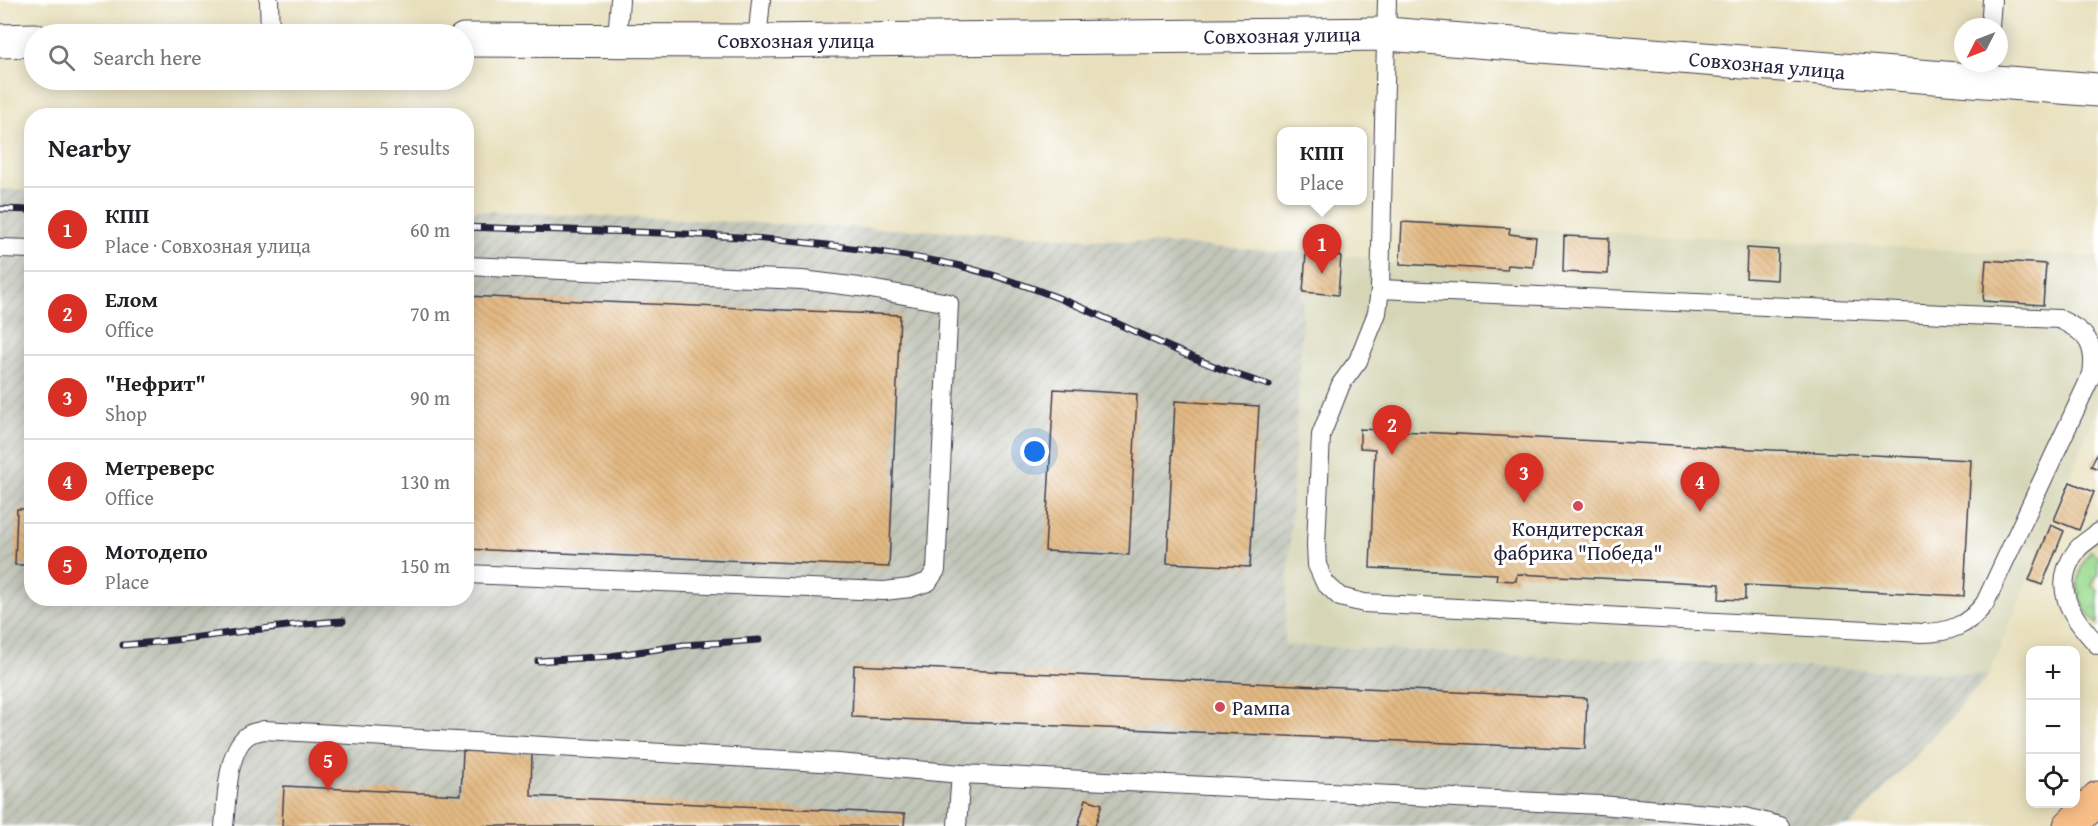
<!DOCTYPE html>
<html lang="en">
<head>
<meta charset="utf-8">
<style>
	body { margin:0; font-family:"Gentium Book Plus",serif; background:#f6f6f6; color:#202124 }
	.controls { position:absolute; right:18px; bottom:18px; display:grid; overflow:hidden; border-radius:12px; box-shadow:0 3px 15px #0003 }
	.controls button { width:54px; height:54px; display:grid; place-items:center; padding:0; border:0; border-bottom:2px solid #e0e0e0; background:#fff; color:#202124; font:30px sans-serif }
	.compass { position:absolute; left:1954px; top:18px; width:54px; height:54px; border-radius:50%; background:#fff; box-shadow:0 3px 15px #0003; rotate:228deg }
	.you { position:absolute; left:1035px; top:452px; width:21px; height:21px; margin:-15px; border:4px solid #fff; border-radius:50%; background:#1a73e8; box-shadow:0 0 0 9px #1a73e833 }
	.badge { display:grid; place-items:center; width:39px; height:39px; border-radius:50%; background:#d93025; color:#fff; font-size:20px; font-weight:700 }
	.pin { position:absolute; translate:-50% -50px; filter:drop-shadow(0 2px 3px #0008) }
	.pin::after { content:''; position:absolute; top:32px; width:21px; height:18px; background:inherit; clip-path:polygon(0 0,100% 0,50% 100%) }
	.popup { position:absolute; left:1277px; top:127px; width:90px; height:78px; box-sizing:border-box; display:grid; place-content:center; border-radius:12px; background:#fff; filter:drop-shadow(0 2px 4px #0005); font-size:20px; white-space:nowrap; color:#757577 }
	.popup b { font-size:22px; color:#202124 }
	.popup::after { content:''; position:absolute; left:50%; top:100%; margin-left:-12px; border:12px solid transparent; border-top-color:#fff }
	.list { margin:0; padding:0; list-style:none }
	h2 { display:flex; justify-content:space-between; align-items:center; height:78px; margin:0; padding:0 24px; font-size:26px }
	h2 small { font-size:20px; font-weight:400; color:#757577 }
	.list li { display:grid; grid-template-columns:39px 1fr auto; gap:18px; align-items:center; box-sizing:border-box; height:84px; padding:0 24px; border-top:2px solid #e0e0e0 }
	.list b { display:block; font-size:22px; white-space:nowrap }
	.list p { margin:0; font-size:20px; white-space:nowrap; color:#757577 }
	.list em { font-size:20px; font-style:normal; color:#757577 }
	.icon { flex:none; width:33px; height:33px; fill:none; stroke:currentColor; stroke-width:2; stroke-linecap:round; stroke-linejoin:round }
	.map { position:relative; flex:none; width:2098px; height:826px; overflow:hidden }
	.search { position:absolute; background:#fff; box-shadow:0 3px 15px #0003; left:24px; top:24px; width:450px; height:66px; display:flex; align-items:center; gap:15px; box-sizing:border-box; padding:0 21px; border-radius:33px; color:#757577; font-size:22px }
	.panel { position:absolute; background:#fff; box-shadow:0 3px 15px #0003; left:24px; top:108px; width:450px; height:498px; border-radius:24px }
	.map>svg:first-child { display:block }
	.built { fill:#d6d6b7 }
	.industrial { fill:url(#industrial-furrows) }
	.grass { fill:url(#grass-tufts); stroke:#5e7e66; stroke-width:1.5 }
	.building { fill:url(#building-back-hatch) }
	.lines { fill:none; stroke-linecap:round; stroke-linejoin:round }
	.lane-casing { stroke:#403e4e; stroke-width:20 }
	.street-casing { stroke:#403e4e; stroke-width:35 }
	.primary-casing { stroke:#403e4e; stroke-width:35 }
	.lane { stroke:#fff; stroke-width:18 }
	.street { stroke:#fff; stroke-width:33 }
	.primary { stroke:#f7be87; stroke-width:33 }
	.rail-casing { stroke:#22223b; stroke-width:7 }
	.rail { stroke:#fff; stroke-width:4.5; stroke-dasharray:14; stroke-linecap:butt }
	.poi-dot { fill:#d1495b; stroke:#fff; stroke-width:2 }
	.labels { text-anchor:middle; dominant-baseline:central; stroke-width:6; stroke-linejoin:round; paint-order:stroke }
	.street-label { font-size:21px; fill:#22223b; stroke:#fff }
	.poi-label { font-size:21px; fill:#22223b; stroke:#fff }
</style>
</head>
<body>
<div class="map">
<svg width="2098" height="826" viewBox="0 0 2098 826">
	<defs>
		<pattern id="industrial-furrows" width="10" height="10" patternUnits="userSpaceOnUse" patternTransform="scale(1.5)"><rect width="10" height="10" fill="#c2c6b9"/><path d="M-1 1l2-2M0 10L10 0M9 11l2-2" fill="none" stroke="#a6aaa0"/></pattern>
		<pattern id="grass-tufts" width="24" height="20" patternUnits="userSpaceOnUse" patternTransform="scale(1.5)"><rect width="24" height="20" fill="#9ada90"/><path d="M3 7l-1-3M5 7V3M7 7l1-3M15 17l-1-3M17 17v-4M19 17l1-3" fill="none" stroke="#84bb7d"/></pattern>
		<pattern id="building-back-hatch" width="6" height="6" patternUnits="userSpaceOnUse" patternTransform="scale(1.5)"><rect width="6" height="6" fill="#e3b983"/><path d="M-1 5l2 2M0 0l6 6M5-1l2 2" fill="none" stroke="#c29f72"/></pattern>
	</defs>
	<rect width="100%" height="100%" fill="#fff"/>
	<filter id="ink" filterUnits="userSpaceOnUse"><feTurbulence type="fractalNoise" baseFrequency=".0167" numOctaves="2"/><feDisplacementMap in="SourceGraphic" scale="12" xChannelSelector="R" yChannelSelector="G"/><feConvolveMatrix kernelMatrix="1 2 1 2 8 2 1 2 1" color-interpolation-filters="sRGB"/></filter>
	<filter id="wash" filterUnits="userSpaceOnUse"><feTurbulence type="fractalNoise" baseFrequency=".008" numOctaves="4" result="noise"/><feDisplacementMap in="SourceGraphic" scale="24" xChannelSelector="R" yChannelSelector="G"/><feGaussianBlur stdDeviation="1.35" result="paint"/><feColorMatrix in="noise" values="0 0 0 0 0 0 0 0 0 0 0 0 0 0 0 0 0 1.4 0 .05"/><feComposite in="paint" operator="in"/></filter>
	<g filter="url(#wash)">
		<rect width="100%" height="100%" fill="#e8e0bd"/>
		<!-- built -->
		<polygon class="built" points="1402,222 2098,257 2098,407 1989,675 1284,645 1306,253 1367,257 1368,263 1400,264"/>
		<!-- industrial -->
		<polygon class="industrial" points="0,189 31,190 32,598 466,598 467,210 1049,236 1306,253 1284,645 1989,675 1850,826 0,826"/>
		<!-- grass -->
		<path class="grass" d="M 2091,550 L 2098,557 L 2098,573 L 2092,585 L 2098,591 L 2098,625 C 2074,602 2072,577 2091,550 Z"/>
		<g id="blocks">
			<!-- building -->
			<g class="building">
				<polygon points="1402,222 1510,228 1509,234 1536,237 1533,267 1508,265 1507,270 1400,264"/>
				<polygon points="1564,236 1609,238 1608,274 1563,272"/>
				<polygon points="1747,248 1778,250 1777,280 1746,278"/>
				<polygon points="1306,253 1341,256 1338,295 1303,292"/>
				<polygon points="1986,260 2046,264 2043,305 1983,301"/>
				<polygon points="466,296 900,315 889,567 466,549"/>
				<polygon points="1054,389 1137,394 1129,555 1045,551"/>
				<polygon points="1175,401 1259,406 1250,567 1167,563"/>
				<polygon points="1360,429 1971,460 1964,596 1745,585 1745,600 1719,599 1720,584 1517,574 1516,581 1496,580 1497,574 1370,568 1375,449 1360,448"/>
				<polygon points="2098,451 2098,469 2091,466"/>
				<polygon points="2070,482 2094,492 2079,530 2054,520"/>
				<polygon points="17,509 32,509 32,565 15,565"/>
				<polygon points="2051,525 2064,531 2042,585 2029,580"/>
				<polygon points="854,665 1587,698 1585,749 852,717"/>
				<polygon points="463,751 532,754 531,796 905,814 904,826 282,826 284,786 461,795"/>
				<polygon points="1086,799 1102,804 1095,826 1078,826"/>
			</g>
		</g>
	</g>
	<g filter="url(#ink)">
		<use href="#blocks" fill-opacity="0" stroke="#403e4e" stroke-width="1.5"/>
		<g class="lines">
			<defs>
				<g id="lane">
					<polyline points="269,0 270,34"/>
					<polyline points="1990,27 1992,0"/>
					<polyline points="617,39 620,0"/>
					<polyline points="757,41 761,0"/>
					<polyline points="0,248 32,249"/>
					<polyline points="466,266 802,280 859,287 949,303 936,570 928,582 910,588 884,591 466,574"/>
					<path d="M 1380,289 L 2059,319 C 2085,331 2097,343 2092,374 L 1985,603 C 1969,625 1949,633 1922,633 L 1364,603 L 1340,597 L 1325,583 L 1317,565 L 1316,544 L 1321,435 L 1341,384 L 1358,361 L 1367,338 L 1377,313 Z"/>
					<polyline points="1380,289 1387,0"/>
					<path d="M 2098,532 C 2091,539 2082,543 2077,550 C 2049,587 2072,618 2098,645"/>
					<path d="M 224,826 C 227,801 226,747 250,734 C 254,732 260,731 264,730 L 838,763 L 961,774"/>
					<polyline points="957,826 961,774 1600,805 1745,817 1780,826"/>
				</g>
				<g id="street">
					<polyline points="464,40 757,41 1387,34 2098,90"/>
					<polyline points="0,41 34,40"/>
				</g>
				<polyline id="primary" points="2070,826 2098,798"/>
			</defs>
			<!-- lane casing -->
			<use href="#lane" class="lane-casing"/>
			<!-- street casing -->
			<use href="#street" class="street-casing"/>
			<!-- primary casing -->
			<use href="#primary" class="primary-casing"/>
			<!-- lane -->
			<use href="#lane" class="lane"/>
			<!-- street -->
			<use href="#street" class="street"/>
			<!-- primary -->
			<use href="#primary" class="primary"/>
			<defs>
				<g id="rail">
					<polyline points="0,209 32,210"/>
					<path d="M 466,227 C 599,232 734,231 866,250 C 898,255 932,259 964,267 C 1013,280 1060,297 1105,318 C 1159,342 1212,369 1269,385"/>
					<path d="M 123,645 C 197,640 269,625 343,621"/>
					<polyline points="538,661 611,656 684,645 759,640"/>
				</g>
			</defs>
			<!-- rail casing -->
			<use href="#rail" class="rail-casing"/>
			<!-- rail -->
			<use href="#rail" class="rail"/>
		</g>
	</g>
	<!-- markers -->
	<g class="poi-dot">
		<circle cx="1578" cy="506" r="6"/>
		<circle cx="1220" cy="707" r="6"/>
	</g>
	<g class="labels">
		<!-- street labels -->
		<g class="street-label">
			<text transform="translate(1282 35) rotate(-1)">Совхозная улица</text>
			<text x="796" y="40">Совхозная улица</text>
			<text transform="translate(1767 65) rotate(5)">Совхозная улица</text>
		</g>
		<!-- poi labels -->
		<g class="poi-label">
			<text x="1578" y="528">Кондитерская<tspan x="1578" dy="24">фабрика "Победа"</tspan></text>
			<text x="1232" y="707" text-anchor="start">Рампа</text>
		</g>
	</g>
</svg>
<div class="controls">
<button>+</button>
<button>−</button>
<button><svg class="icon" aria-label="locate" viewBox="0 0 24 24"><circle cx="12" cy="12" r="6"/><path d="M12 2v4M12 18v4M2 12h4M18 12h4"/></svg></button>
</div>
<svg class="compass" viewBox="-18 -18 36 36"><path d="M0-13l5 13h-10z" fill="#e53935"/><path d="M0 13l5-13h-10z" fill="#757577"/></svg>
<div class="you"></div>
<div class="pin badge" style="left:1322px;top:274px">1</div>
<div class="popup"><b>КПП</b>Place</div>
<div class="pin badge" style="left:1392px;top:455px">2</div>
<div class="pin badge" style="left:1524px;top:503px">3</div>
<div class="pin badge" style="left:1700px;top:512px">4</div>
<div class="pin badge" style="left:328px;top:791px">5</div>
<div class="search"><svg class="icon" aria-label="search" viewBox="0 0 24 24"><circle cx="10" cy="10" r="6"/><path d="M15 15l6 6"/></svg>Search here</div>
<section class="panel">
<h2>Nearby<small>5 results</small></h2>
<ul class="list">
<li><span class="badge">1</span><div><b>КПП</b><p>Place · Совхозная улица</p></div><em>60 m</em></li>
<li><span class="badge">2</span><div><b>Елом</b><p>Office</p></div><em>70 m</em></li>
<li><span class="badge">3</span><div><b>&quot;Нефрит&quot;</b><p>Shop</p></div><em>90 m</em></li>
<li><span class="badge">4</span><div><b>Метреверс</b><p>Office</p></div><em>130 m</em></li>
<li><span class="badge">5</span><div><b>Мотодепо</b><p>Place</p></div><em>150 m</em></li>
</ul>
</section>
</div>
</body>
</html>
